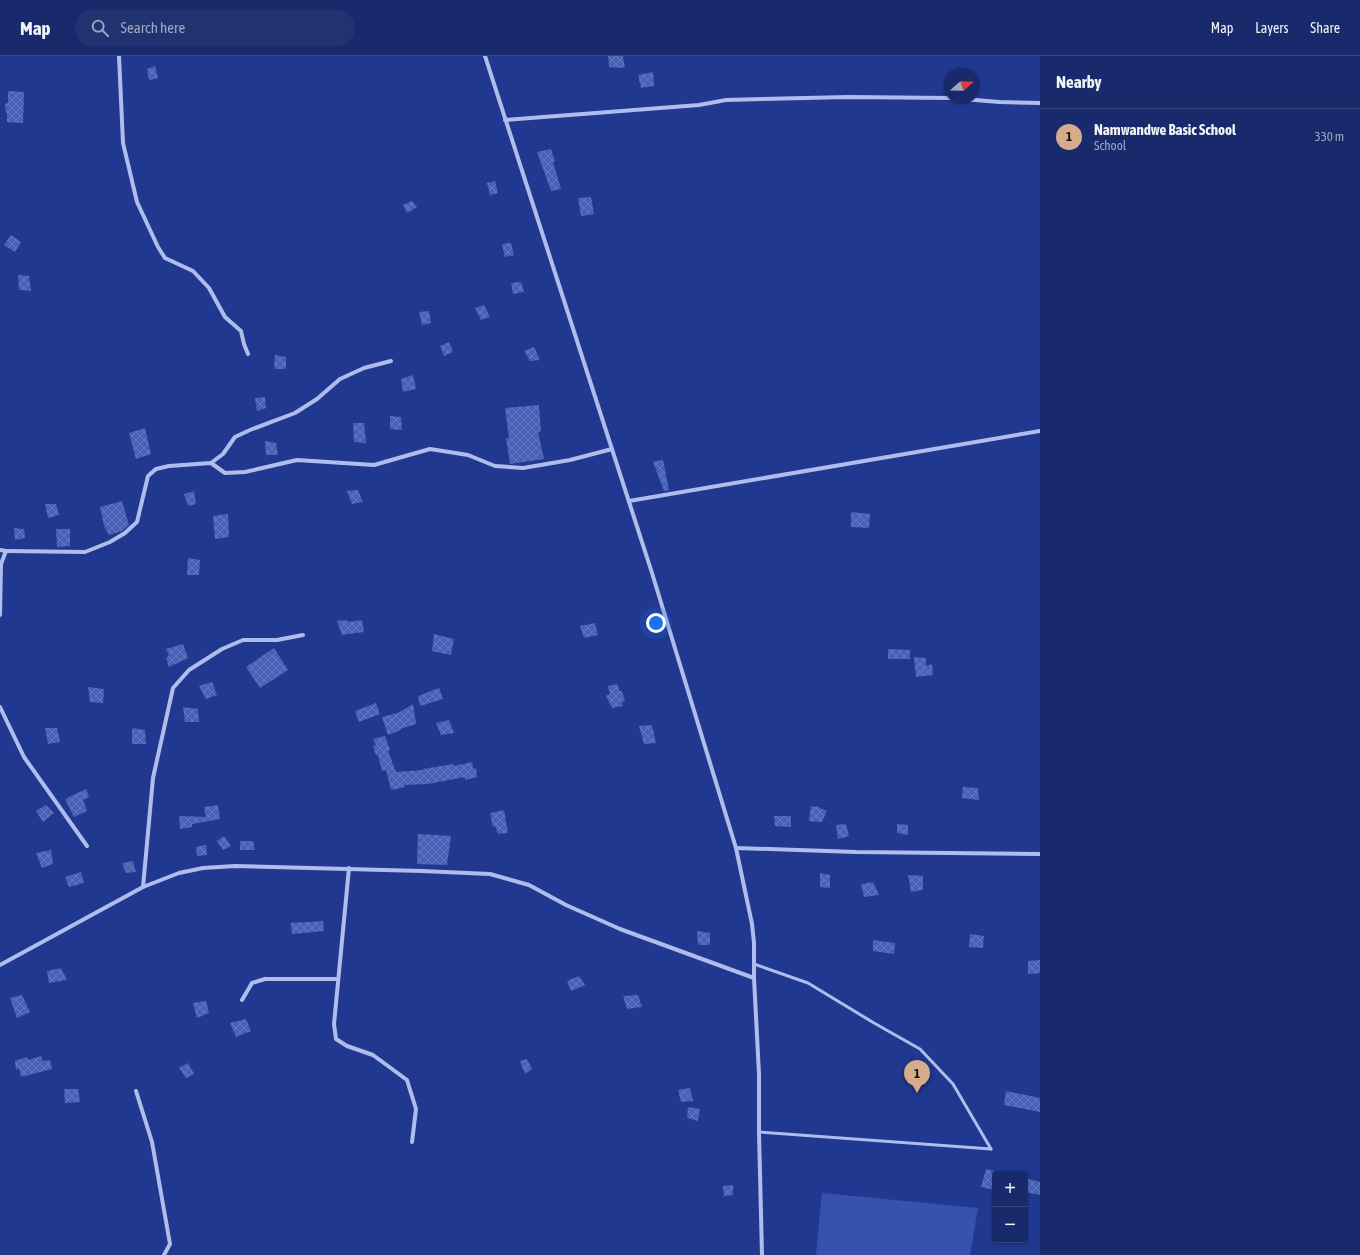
<!DOCTYPE html>
<html lang="en">
<head>
<meta charset="utf-8">
<style>
	body { margin:0; font-family:"Asap Condensed",sans-serif; background:#213271; color:#f1f3f6 }
	.controls { position:absolute; right:12px; bottom:12px; display:grid; overflow:hidden; border-radius:4px; box-shadow:0 1px 3px #0004 }
	.controls button { width:36px; height:36px; display:grid; place-items:center; padding:0; border:0; border-bottom:1px solid #36467e; background:#182a6b; color:#f1f3f6; font:20px sans-serif }
	.compass { position:absolute; left:944px; top:12px; width:36px; height:36px; border-radius:50%; background:#182a6b; box-shadow:0 1px 3px #0004; rotate:70deg }
	.you { position:absolute; left:656px; top:567px; width:14px; height:14px; margin:-10px; border:3px solid #fff; border-radius:50%; background:#1a73e8; box-shadow:0 0 0 6px #1a73e833 }
	.badge { display:grid; place-items:center; width:26px; height:26px; border-radius:50%; background:#d6ab8b; color:#111; font-size:13px; font-weight:700 }
	.pin { position:absolute; translate:-50% -33px; filter:drop-shadow(0 1px 2px #0008) }
	.pin::after { content:''; position:absolute; top:21px; width:14px; height:12px; background:inherit; clip-path:polygon(0 0,100% 0,50% 100%) }
	.list { margin:0; padding:0; list-style:none }
	h2 { display:flex; justify-content:space-between; align-items:center; height:52px; margin:0; padding:0 16px; font-size:17px }
	h2 small { font-size:13px; font-weight:400; color:#9fa7c1 }
	.list li { display:grid; grid-template-columns:26px 1fr auto; gap:12px; align-items:center; box-sizing:border-box; height:56px; padding:0 16px; border-top:1px solid #36467e }
	.list b { display:block; font-size:15px; white-space:nowrap }
	.list p { margin:0; font-size:13px; white-space:nowrap; color:#9fa7c1 }
	.list em { font-size:13px; font-style:normal; color:#9fa7c1 }
	.icon { flex:none; width:22px; height:22px; fill:none; stroke:currentColor; stroke-width:2; stroke-linecap:round; stroke-linejoin:round }
	.map { position:relative; flex:none; width:1040px; height:1199px; overflow:hidden }
	header { display:flex; align-items:center; gap:24px; box-sizing:border-box; height:56px; padding:0 20px; background:#182a6b; border-bottom:1px solid #36467e }
	header strong { font-size:19px }
	nav { display:flex; gap:22px; margin-inline-start:auto; font-size:14px }
	.search { width:280px; height:36px; background:#213271; display:flex; align-items:center; gap:10px; box-sizing:border-box; padding:0 14px; border-radius:22px; color:#9fa7c1; font-size:15px }
	main { display:flex }
	aside { flex:1; background:#182a6b }
	.map>svg:first-child { display:block }
	.park { fill:#3752ae }
	.building { fill:url(#building-cross-hatch) }
	.lines { fill:none; stroke-linecap:round; stroke-linejoin:round }
	.lane { stroke:#afbded; stroke-width:3 }
	.street { stroke:#afbded; stroke-width:4 }
</style>
</head>
<body>
<header>
<strong>Map</strong>
<div class="search"><svg class="icon" aria-label="search" viewBox="0 0 24 24"><circle cx="10" cy="10" r="6"/><path d="M15 15l6 6"/></svg>Search here</div>
<nav><a>Map</a><a>Layers</a><a>Share</a></nav>
</header>
<main>
<div class="map">
<svg width="1040" height="1199" viewBox="0 0 1040 1199">
	<defs>
		<pattern id="building-cross-hatch" width="8" height="8" patternUnits="userSpaceOnUse"><rect width="8" height="8" fill="#4861b7"/><path d="M0 0l8 8M0 8l8-8" fill="none" stroke="#6379c2"/></pattern>
	</defs>
	<rect width="100%" height="100%" fill="#20388f"/>
	<!-- park -->
	<polygon class="park" points="822,1137 978,1152 970,1199 816,1199"/>
	<!-- building -->
	<g class="building">
		<polygon points="608,0 623,0 625,12 609,11"/>
		<polygon points="155,10 158,22 149,24 147,13"/>
		<polygon points="653,16 654,30 641,32 638,19"/>
		<polygon points="8,35 24,36 23,67 7,66 7,57 6,57 5,48 8,47"/>
		<polygon points="551,93 555,105 553,106 561,133 551,135 537,96"/>
		<polygon points="495,125 498,137 490,139 487,127"/>
		<polygon points="591,141 594,158 581,160 578,142"/>
		<polygon points="412,145 417,151 407,157 403,149"/>
		<polygon points="11,179 21,186 15,196 4,189"/>
		<polygon points="511,187 514,199 505,201 502,188"/>
		<polygon points="18,219 29,220 31,235 19,234"/>
		<polygon points="521,226 524,236 513,238 511,227"/>
		<polygon points="484,249 490,261 481,264 475,252"/>
		<polygon points="429,255 431,267 422,269 419,256"/>
		<polygon points="449,286 453,296 444,300 440,290"/>
		<polygon points="534,291 540,304 530,305 524,295"/>
		<polygon points="275,299 286,301 286,313 274,313"/>
		<polygon points="413,319 416,333 403,336 401,323"/>
		<polygon points="265,341 266,352 257,355 255,342"/>
		<polygon points="539,349 541,376 538,376 544,403 510,408 506,382 509,382 505,352"/>
		<polygon points="390,360 401,361 402,374 390,373"/>
		<polygon points="353,367 364,367 366,387 354,386"/>
		<polygon points="145,372 151,398 136,403 129,377"/>
		<polygon points="265,385 276,387 278,399 266,399"/>
		<polygon points="663,404 669,434 664,435 653,406"/>
		<polygon points="358,434 363,446 352,448 347,435"/>
		<polygon points="194,435 196,448 188,450 184,438"/>
		<polygon points="122,445 129,469 122,475 109,479 104,470 100,451"/>
		<polygon points="45,448 56,448 59,459 48,462"/>
		<polygon points="851,456 870,458 869,472 851,471"/>
		<polygon points="228,458 229,481 215,483 213,460"/>
		<polygon points="14,472 24,473 25,482 15,484"/>
		<polygon points="56,473 70,473 70,490 57,491"/>
		<polygon points="188,502 200,504 199,519 187,519"/>
		<polygon points="347,564 348,566 362,564 364,576 342,579 337,565"/>
		<polygon points="595,567 598,579 584,582 580,570"/>
		<polygon points="434,578 454,583 451,599 432,595"/>
		<polygon points="183,588 188,602 169,611 166,602 169,600 166,593"/>
		<polygon points="274,592 288,614 260,632 246,611"/>
		<polygon points="888,593 910,594 910,603 888,603"/>
		<polygon points="914,601 926,602 926,610 932,608 933,619 916,621"/>
		<polygon points="212,626 217,639 206,643 199,630"/>
		<polygon points="618,628 619,635 622,635 625,646 622,646 623,650 612,652 606,640 610,638 608,630"/>
		<polygon points="88,631 104,633 103,647 90,646"/>
		<polygon points="439,632 443,643 420,650 418,640"/>
		<polygon points="376,647 380,658 359,666 355,655"/>
		<polygon points="413,648 416,668 400,673 401,674 388,679 382,661 398,657"/>
		<polygon points="183,651 198,653 199,666 185,666"/>
		<polygon points="449,664 454,677 441,679 436,667"/>
		<polygon points="652,669 656,687 644,688 639,670"/>
		<polygon points="45,672 57,672 60,686 48,688"/>
		<polygon points="132,672 145,674 146,688 132,688"/>
		<polygon points="385,680 390,694 388,695 396,716 423,714 423,713 453,708 454,710 472,706 473,713 476,712 477,721 465,724 465,721 428,728 404,729 405,731 391,734 386,714 382,715 378,699 376,699 373,690 376,689 373,683"/>
		<polygon points="963,731 978,732 979,744 962,742"/>
		<polygon points="86,733 89,741 83,744 87,755 74,761 65,743"/>
		<polygon points="46,749 54,757 43,766 36,755"/>
		<polygon points="218,749 220,763 192,768 192,771 180,773 179,760 206,761 204,751"/>
		<polygon points="811,750 816,751 816,750 827,755 822,766 809,765"/>
		<polygon points="504,754 508,777 498,778 495,770 493,771 490,757"/>
		<polygon points="774,760 791,760 791,771 775,770"/>
		<polygon points="846,768 849,780 838,783 836,769"/>
		<polygon points="897,768 908,769 908,779 897,777"/>
		<polygon points="418,778 451,780 447,809 417,808"/>
		<polygon points="224,780 231,790 223,794 217,785"/>
		<polygon points="240,785 253,785 255,794 240,794"/>
		<polygon points="206,789 207,799 197,800 196,791"/>
		<polygon points="51,794 53,808 42,812 36,797"/>
		<polygon points="133,805 136,816 126,817 122,807"/>
		<polygon points="81,816 84,827 69,831 65,821"/>
		<polygon points="820,817 830,819 830,832 820,831"/>
		<polygon points="908,819 923,820 923,834 911,836"/>
		<polygon points="873,826 879,839 864,841 861,828"/>
		<polygon points="323,865 324,875 292,878 291,867"/>
		<polygon points="697,875 710,877 710,889 698,889"/>
		<polygon points="970,878 984,880 983,892 969,891"/>
		<polygon points="873,884 895,887 894,898 873,895"/>
		<polygon points="1040,904 1040,917 1028,918 1028,905"/>
		<polygon points="61,912 67,924 49,927 47,915"/>
		<polygon points="579,920 585,929 571,935 567,925"/>
		<polygon points="22,939 30,956 17,962 10,942"/>
		<polygon points="638,939 642,951 627,953 623,940"/>
		<polygon points="206,945 209,957 197,962 193,947"/>
		<polygon points="246,963 251,975 236,981 230,967"/>
		<polygon points="41,1000 43,1005 50,1004 52,1013 21,1021 19,1012 16,1014 15,1005 27,1001 28,1004"/>
		<polygon points="527,1003 532,1013 525,1018 520,1005"/>
		<polygon points="188,1007 194,1018 186,1022 179,1012"/>
		<polygon points="690,1032 693,1045 681,1046 678,1034"/>
		<polygon points="64,1033 78,1033 80,1046 65,1047"/>
		<polygon points="1006,1035 1040,1042 1040,1056 1004,1049"/>
		<polygon points="688,1051 700,1053 698,1065 687,1062"/>
		<polygon points="986,1113 995,1115 995,1134 981,1131"/>
		<polygon points="1025,1122 1040,1126 1040,1139 1025,1136"/>
		<polygon points="733,1129 733,1139 724,1140 723,1130"/>
	</g>
	<g class="lines">
		<!-- lane -->
		<g class="lane">
			<polyline points="754,908 808,927 874,967 920,993 953,1028 991,1093"/>
			<polyline points="759,1076 991,1093"/>
		</g>
		<!-- street -->
		<g class="street">
			<polyline points="119,0 123,87 137,146 158,191 165,202 193,215 209,232 225,261 241,275 244,288 248,298"/>
			<polyline points="485,0 652,517 736,792 752,868 754,887 754,922"/>
			<polyline points="952,42 999,46 1040,47"/>
			<polyline points="505,64 699,49 726,44 848,41 950,42"/>
			<polyline points="211,407 225,417 245,416 297,404 374,409 430,393 468,399 495,410 523,412 570,404 612,393"/>
			<polyline points="629,445 1040,375"/>
			<polyline points="0,494 6,495 1,508 0,559"/>
			<polyline points="6,495 85,496 110,486 125,477 137,466 148,420 156,413 169,410 211,407 223,398 235,381 250,374 295,357 317,343 340,323 364,312 391,305"/>
			<polyline points="0,651 24,701 87,790"/>
			<polyline points="736,792 856,796 1040,798"/>
			<polyline points="349,812 334,968 336,983 347,990 373,999 407,1024 416,1053 412,1086"/>
			<polyline points="143,831 153,722 173,632 189,614 222,593 243,584 277,584 303,579"/>
			<polyline points="0,909 143,831 179,817 203,812 235,810 422,815 490,818 529,829 566,849 620,873 754,922 759,1018 759,1076 762,1199"/>
			<polyline points="242,944 252,927 265,923 338,923"/>
			<polyline points="136,1035 152,1086 170,1188 164,1199"/>
		</g>
	</g>
</svg>
<div class="controls">
<button>+</button>
<button>−</button>
</div>
<svg class="compass" viewBox="-18 -18 36 36"><path d="M0-13l5 13h-10z" fill="#e53935"/><path d="M0 13l5-13h-10z" fill="#9fa7c1"/></svg>
<div class="you"></div>
<div class="pin badge" style="left:917px;top:1037px">1</div>
</div>
<aside>
<h2>Nearby<small></small></h2>
<ul class="list">
<li><span class="badge">1</span><div><b>Namwandwe Basic School</b><p>School</p></div><em>330 m</em></li>
</ul>
</aside>
</main>
</body>
</html>
